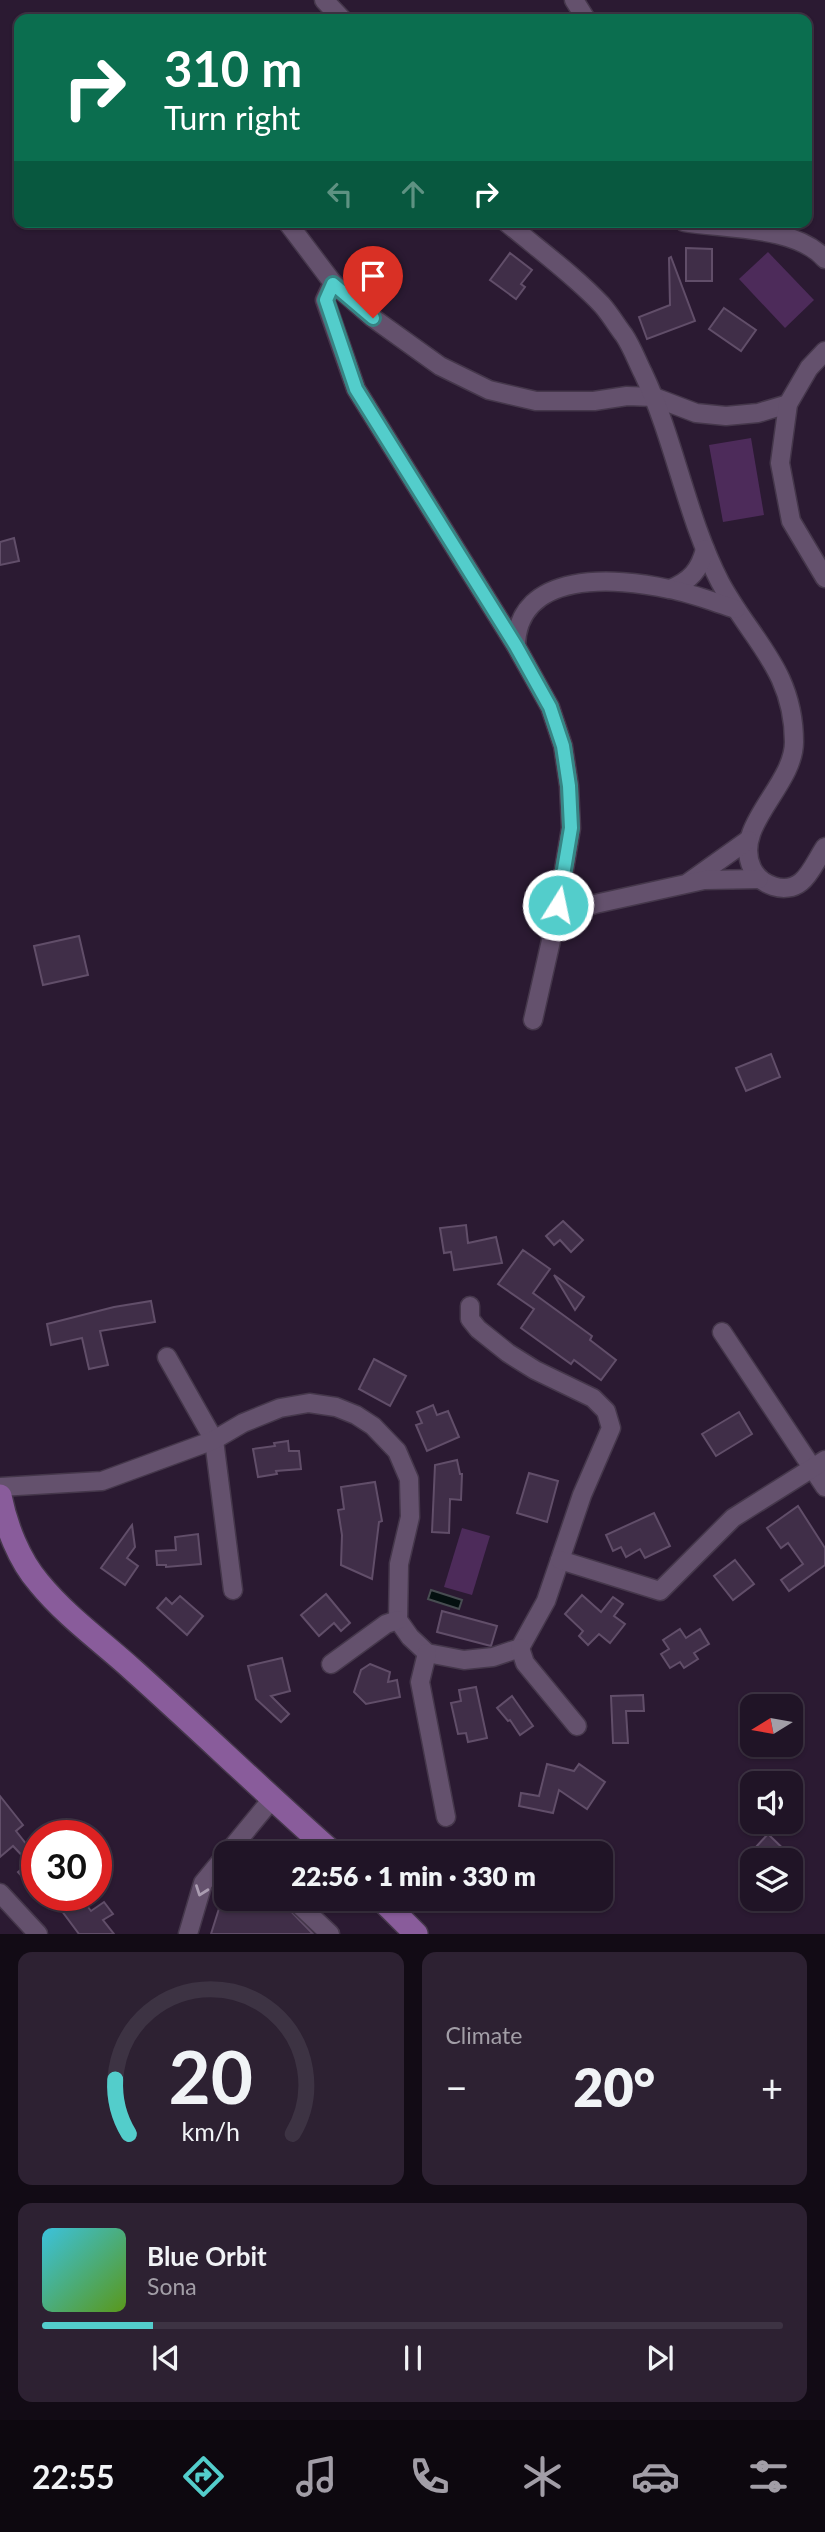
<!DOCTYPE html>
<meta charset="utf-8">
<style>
:root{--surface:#201426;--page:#2d2132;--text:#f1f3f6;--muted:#a29ea7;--line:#3d3343;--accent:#53cdcb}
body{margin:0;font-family:Lato,sans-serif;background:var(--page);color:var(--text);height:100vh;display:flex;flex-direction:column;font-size:26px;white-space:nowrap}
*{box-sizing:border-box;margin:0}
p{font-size:23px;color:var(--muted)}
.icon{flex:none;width:38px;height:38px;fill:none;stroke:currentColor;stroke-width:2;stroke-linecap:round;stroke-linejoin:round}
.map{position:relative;height:1934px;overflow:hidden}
.panel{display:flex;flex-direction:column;gap:18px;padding:18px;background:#120b15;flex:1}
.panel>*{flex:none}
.top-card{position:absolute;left:14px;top:14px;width:798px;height:214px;border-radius:14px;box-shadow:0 2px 5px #0004,0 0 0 2px var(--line);background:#0b6e4f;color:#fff;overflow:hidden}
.needle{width:46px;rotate:259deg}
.controls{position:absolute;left:740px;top:1694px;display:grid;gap:14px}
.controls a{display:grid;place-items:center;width:63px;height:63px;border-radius:14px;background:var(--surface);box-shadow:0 2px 5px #0004,0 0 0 2px var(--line);font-size:35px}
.speed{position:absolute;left:21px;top:1820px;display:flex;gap:14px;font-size:35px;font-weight:700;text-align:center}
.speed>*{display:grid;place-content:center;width:91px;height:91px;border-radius:50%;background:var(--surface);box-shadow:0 2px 5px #0004,0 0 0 2px var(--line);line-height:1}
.speed .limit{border:10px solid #d22;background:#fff;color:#111}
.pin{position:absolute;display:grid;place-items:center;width:60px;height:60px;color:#fff;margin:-72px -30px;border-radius:50% 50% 50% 0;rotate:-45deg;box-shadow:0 0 7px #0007}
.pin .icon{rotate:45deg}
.me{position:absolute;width:77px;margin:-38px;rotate:10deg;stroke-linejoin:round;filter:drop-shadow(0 0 5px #0008)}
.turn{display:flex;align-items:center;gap:24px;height:147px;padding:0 35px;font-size:32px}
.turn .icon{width:91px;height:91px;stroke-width:2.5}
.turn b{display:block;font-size:49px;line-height:60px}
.lanes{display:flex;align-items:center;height:66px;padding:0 35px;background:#0003;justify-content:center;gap:35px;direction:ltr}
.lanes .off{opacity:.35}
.big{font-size:52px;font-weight:800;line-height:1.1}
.panel .widget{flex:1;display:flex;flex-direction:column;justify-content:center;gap:10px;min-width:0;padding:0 24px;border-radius:14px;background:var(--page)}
.panel .dial{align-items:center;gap:0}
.dial svg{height:182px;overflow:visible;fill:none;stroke:var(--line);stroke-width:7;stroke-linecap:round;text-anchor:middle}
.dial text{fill:var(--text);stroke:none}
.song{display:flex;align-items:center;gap:21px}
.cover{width:84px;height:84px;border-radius:10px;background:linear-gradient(135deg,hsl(190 70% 55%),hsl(90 70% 35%))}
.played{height:7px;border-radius:4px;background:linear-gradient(90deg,var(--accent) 15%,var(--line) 15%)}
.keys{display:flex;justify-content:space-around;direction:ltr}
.heat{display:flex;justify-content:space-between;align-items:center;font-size:38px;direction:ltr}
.panel .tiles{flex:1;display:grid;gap:18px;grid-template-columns:1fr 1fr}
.widget:last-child{grid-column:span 2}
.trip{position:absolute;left:214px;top:1841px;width:399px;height:70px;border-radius:14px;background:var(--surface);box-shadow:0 2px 5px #0004,0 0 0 2px var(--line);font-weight:800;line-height:70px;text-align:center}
.tab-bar{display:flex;height:112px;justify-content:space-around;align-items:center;background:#0d080f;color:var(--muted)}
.tab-bar .icon{width:49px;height:49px}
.tab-bar .on{color:var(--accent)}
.tab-bar b{font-size:32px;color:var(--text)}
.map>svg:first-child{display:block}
.green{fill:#4d2b5a}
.water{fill:#041010;stroke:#474c51;stroke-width:2}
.building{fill:#402e48;stroke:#614e69;stroke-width:2}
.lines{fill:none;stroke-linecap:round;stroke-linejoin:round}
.minor-casing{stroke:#45374b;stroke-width:21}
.major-casing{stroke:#45374b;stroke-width:26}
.minor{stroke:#64516d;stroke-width:18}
.major{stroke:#895c9b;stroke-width:23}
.oneway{stroke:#aa9cb1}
.route-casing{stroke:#368584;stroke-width:18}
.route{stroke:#53cdcb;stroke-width:12}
</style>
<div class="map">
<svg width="825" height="1934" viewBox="0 0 825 1934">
<rect width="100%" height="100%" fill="#2b1a32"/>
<g class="green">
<polygon points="768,252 814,300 785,328 739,279"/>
<polygon points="751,438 764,515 723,522 709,445"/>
<polygon points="462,1528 490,1536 472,1595 444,1587"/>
</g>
<polygon class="water" points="431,1590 462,1600 459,1609 428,1599"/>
<g class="building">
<polygon points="686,248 712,249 712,281 686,281"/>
<polygon points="510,253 532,270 521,284 525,287 516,299 490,280"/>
<polygon points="671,257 695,321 647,339 639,317 670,305 669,258"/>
<polygon points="724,308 756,330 741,351 709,329"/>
<polygon points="14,538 19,561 0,565 0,542"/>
<polygon points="79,936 88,975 43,985 34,946"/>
<polygon points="771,1054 780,1077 746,1091 736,1068"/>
<polygon points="563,1221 583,1240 571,1252 560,1240 554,1245 546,1236"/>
<polygon points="466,1225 468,1243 496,1237 502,1263 454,1270 451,1252 444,1253 440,1228"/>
<polygon points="523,1250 550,1269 533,1293 592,1336 590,1340 616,1360 601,1380 574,1360 571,1364 521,1328 534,1309 498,1284"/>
<polygon points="554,1275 584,1297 575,1310"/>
<polygon points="151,1301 155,1322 100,1331 108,1365 89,1369 82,1338 51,1345 47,1324 114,1307"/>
<polygon points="374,1359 406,1376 390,1406 359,1389"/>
<polygon points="433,1405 437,1415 448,1411 459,1437 427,1451 416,1425 422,1423 417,1412"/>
<polygon points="739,1412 752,1434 716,1456 702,1434"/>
<polygon points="288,1441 289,1451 299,1451 301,1469 276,1471 277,1474 258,1477 253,1449 275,1446 274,1443"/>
<polygon points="457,1460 460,1474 462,1474 461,1500 450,1499 449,1533 432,1532 435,1465"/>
<polygon points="529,1473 558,1481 547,1522 517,1513"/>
<polygon points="375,1482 382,1521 379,1522 372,1579 341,1565 342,1535 338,1510 344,1509 341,1487"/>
<polygon points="798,1506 825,1548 825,1565 789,1591 781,1580 803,1564 788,1543 781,1548 767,1528"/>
<polygon points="654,1513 670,1546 645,1558 640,1549 626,1557 621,1547 613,1551 606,1535"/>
<polygon points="132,1525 135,1547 127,1558 138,1566 125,1585 101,1568"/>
<polygon points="198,1534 201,1564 166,1567 166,1565 157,1565 156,1551 176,1550 175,1537"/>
<polygon points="735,1560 754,1584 733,1600 714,1576"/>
<polygon points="326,1594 350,1623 341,1631 334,1623 319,1636 301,1615"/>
<polygon points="582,1595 601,1612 613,1597 623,1604 614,1616 625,1624 610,1643 599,1634 588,1645 579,1636 583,1631 565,1614"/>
<polygon points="180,1596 203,1616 187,1635 157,1608 166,1598 172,1604"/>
<polygon points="442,1611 497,1626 491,1646 437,1632"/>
<polygon points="680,1629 686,1638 700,1629 709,1644 694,1653 698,1659 684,1668 680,1662 670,1668 661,1654 669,1649 663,1640"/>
<polygon points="282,1658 290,1691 271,1696 289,1714 281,1722 256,1699 248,1666"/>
<polygon points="370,1664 390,1672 388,1682 397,1680 400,1697 366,1704 354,1692 361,1670"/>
<polygon points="476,1687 487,1738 468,1742 466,1733 458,1734 451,1703 461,1701 459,1690"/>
<polygon points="643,1695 644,1711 626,1711 628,1743 613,1743 611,1696"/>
<polygon points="512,1696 533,1726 520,1735 510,1720 508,1721 497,1708"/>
<polygon points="547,1764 574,1771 579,1764 605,1782 587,1809 559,1790 553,1813 519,1806 521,1793 539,1796"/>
<polygon points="0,1796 23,1825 16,1831 31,1850 37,1845 37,1893 18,1872 29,1863 13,1846 0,1857"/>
<polygon points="768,1834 795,1860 767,1860 755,1848"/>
<polygon points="50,1895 79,1895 91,1911 104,1902 113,1914 103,1920 114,1934 79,1934"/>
<polygon points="222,1899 279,1899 313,1934 211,1934"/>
</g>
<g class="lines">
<defs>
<g id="minor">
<polyline points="324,0 342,19"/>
<polyline points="574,0 586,19"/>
<polyline points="287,222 333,283 373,318 440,366 489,390 536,401 594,401 627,396 654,397 696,413 726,416 758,413 788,404"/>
<path d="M506 222C538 249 574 275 602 305 610 314 617 326 624 335 632 347 637 361 643 373 675 440 686 516 720 582 751 640 794 670 794 742 794 786 732 826 752 868 760 885 785 895 801 882 811 874 818 857 825 847"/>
<path d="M684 222C726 229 796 226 825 259"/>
<polyline points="333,283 325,300 356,389 516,646 550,707 563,746 569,786 571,828 555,923 533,1020"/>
<polyline points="825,351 809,368 788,404 780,463 791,521 825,578"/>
<path d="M670 589C690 581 700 570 705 549"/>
<path d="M516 646C517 570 616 577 669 589 691 593 714 602 736 609"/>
<polyline points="689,882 748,840"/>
<polyline points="555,923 573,912 595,904 704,880 759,879"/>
<polyline points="722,1332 825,1487"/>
<polyline points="167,1357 214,1440 233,1590"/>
<polyline points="0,1487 102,1481 214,1440 243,1423 280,1408 309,1403 336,1407 356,1415 373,1426 397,1451 409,1479 410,1517 399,1564 398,1620 410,1637 427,1653 464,1660 493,1657 520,1648 546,1601 582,1495 611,1428 606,1411 593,1398 535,1370 508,1353 478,1329 470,1319 470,1306"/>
<polyline points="560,1560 660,1591 733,1518 825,1460"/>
<polyline points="520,1648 525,1663 577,1726"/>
<polyline points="427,1653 420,1682 446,1817"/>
<polyline points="331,1664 386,1624 398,1620"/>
<polyline points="0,1893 38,1934"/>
<polyline points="293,1899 330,1934"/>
<polyline points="188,1934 203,1883 272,1799"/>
</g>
<g id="major">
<path d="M0 1496C6 1526 19 1560 39 1583 66 1616 101 1641 133 1670 200 1730 265 1793 333 1853"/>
<polyline points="381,1899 416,1934"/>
</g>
</defs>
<use href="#minor" class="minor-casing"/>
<use href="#major" class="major-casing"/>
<use href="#minor" class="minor"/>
<use href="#major" class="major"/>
</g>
<defs><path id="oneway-chevron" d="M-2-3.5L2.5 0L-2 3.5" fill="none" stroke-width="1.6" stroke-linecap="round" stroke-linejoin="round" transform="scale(1.75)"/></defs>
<use class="oneway" href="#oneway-chevron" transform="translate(201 1891) rotate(110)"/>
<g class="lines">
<defs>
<polyline id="route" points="373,318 333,284 326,300 356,389 516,646 550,707 563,746 569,786 571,828 558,905"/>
</defs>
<use href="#route" class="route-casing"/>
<use href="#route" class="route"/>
</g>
</svg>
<div class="controls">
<a><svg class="needle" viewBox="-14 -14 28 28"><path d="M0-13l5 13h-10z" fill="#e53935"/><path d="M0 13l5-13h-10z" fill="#a29ea7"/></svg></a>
<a><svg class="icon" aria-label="sound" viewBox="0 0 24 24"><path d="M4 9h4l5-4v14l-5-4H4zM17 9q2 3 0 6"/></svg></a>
<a><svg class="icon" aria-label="layers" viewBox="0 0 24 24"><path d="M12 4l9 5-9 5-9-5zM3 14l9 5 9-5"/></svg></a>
</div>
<div class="speed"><div class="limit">30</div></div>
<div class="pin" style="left:373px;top:318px;background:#d93025"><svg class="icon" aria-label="arrive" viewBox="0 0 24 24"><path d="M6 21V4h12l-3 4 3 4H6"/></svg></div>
<svg class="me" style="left:558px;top:905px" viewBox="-20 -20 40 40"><circle r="17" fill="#53cdcb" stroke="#fff" stroke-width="3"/><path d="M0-11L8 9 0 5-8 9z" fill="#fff"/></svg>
<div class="trip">22:56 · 1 min · 330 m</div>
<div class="top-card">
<div class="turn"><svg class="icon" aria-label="right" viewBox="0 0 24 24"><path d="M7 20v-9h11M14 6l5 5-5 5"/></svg><div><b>310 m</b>Turn right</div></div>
<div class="lanes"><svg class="icon off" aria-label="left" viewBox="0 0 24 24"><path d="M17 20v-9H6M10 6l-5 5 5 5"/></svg><svg class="icon off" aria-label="ahead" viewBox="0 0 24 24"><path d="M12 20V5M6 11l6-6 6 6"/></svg><svg class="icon" aria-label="right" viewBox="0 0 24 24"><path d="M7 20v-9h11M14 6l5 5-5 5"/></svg></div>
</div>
</div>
<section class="panel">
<div class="tiles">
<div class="widget dial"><svg viewBox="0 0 100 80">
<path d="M14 69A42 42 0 1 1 86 69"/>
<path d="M14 69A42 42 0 0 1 8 45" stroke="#53cdcb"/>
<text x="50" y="56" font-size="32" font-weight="700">20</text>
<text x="50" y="72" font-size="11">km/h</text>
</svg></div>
<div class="widget"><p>Climate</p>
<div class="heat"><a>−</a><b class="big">20°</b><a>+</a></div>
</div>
<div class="widget">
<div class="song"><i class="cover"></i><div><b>Blue Orbit</b><p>Sona</p></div></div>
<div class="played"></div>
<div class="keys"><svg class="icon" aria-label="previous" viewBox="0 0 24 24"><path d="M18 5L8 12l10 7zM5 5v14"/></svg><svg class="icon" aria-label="pause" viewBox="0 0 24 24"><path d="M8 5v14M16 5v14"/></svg><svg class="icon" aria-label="next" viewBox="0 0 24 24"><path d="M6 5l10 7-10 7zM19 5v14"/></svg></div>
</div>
</div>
</section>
<nav class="tab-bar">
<b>22:55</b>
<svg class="icon on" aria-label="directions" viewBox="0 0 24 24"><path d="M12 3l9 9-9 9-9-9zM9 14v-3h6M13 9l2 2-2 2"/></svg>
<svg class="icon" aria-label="music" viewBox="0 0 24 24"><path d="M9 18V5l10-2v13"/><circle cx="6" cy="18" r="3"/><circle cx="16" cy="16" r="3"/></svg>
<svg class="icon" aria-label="phone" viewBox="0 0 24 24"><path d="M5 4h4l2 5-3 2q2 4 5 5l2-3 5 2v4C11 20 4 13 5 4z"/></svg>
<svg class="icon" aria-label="climate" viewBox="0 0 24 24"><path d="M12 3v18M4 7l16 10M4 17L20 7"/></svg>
<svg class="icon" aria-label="car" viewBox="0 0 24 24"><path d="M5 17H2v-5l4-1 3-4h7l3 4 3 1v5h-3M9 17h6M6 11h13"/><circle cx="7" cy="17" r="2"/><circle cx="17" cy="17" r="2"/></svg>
<svg class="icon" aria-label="filters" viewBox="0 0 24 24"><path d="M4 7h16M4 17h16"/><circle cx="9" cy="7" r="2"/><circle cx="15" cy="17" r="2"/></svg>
</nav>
